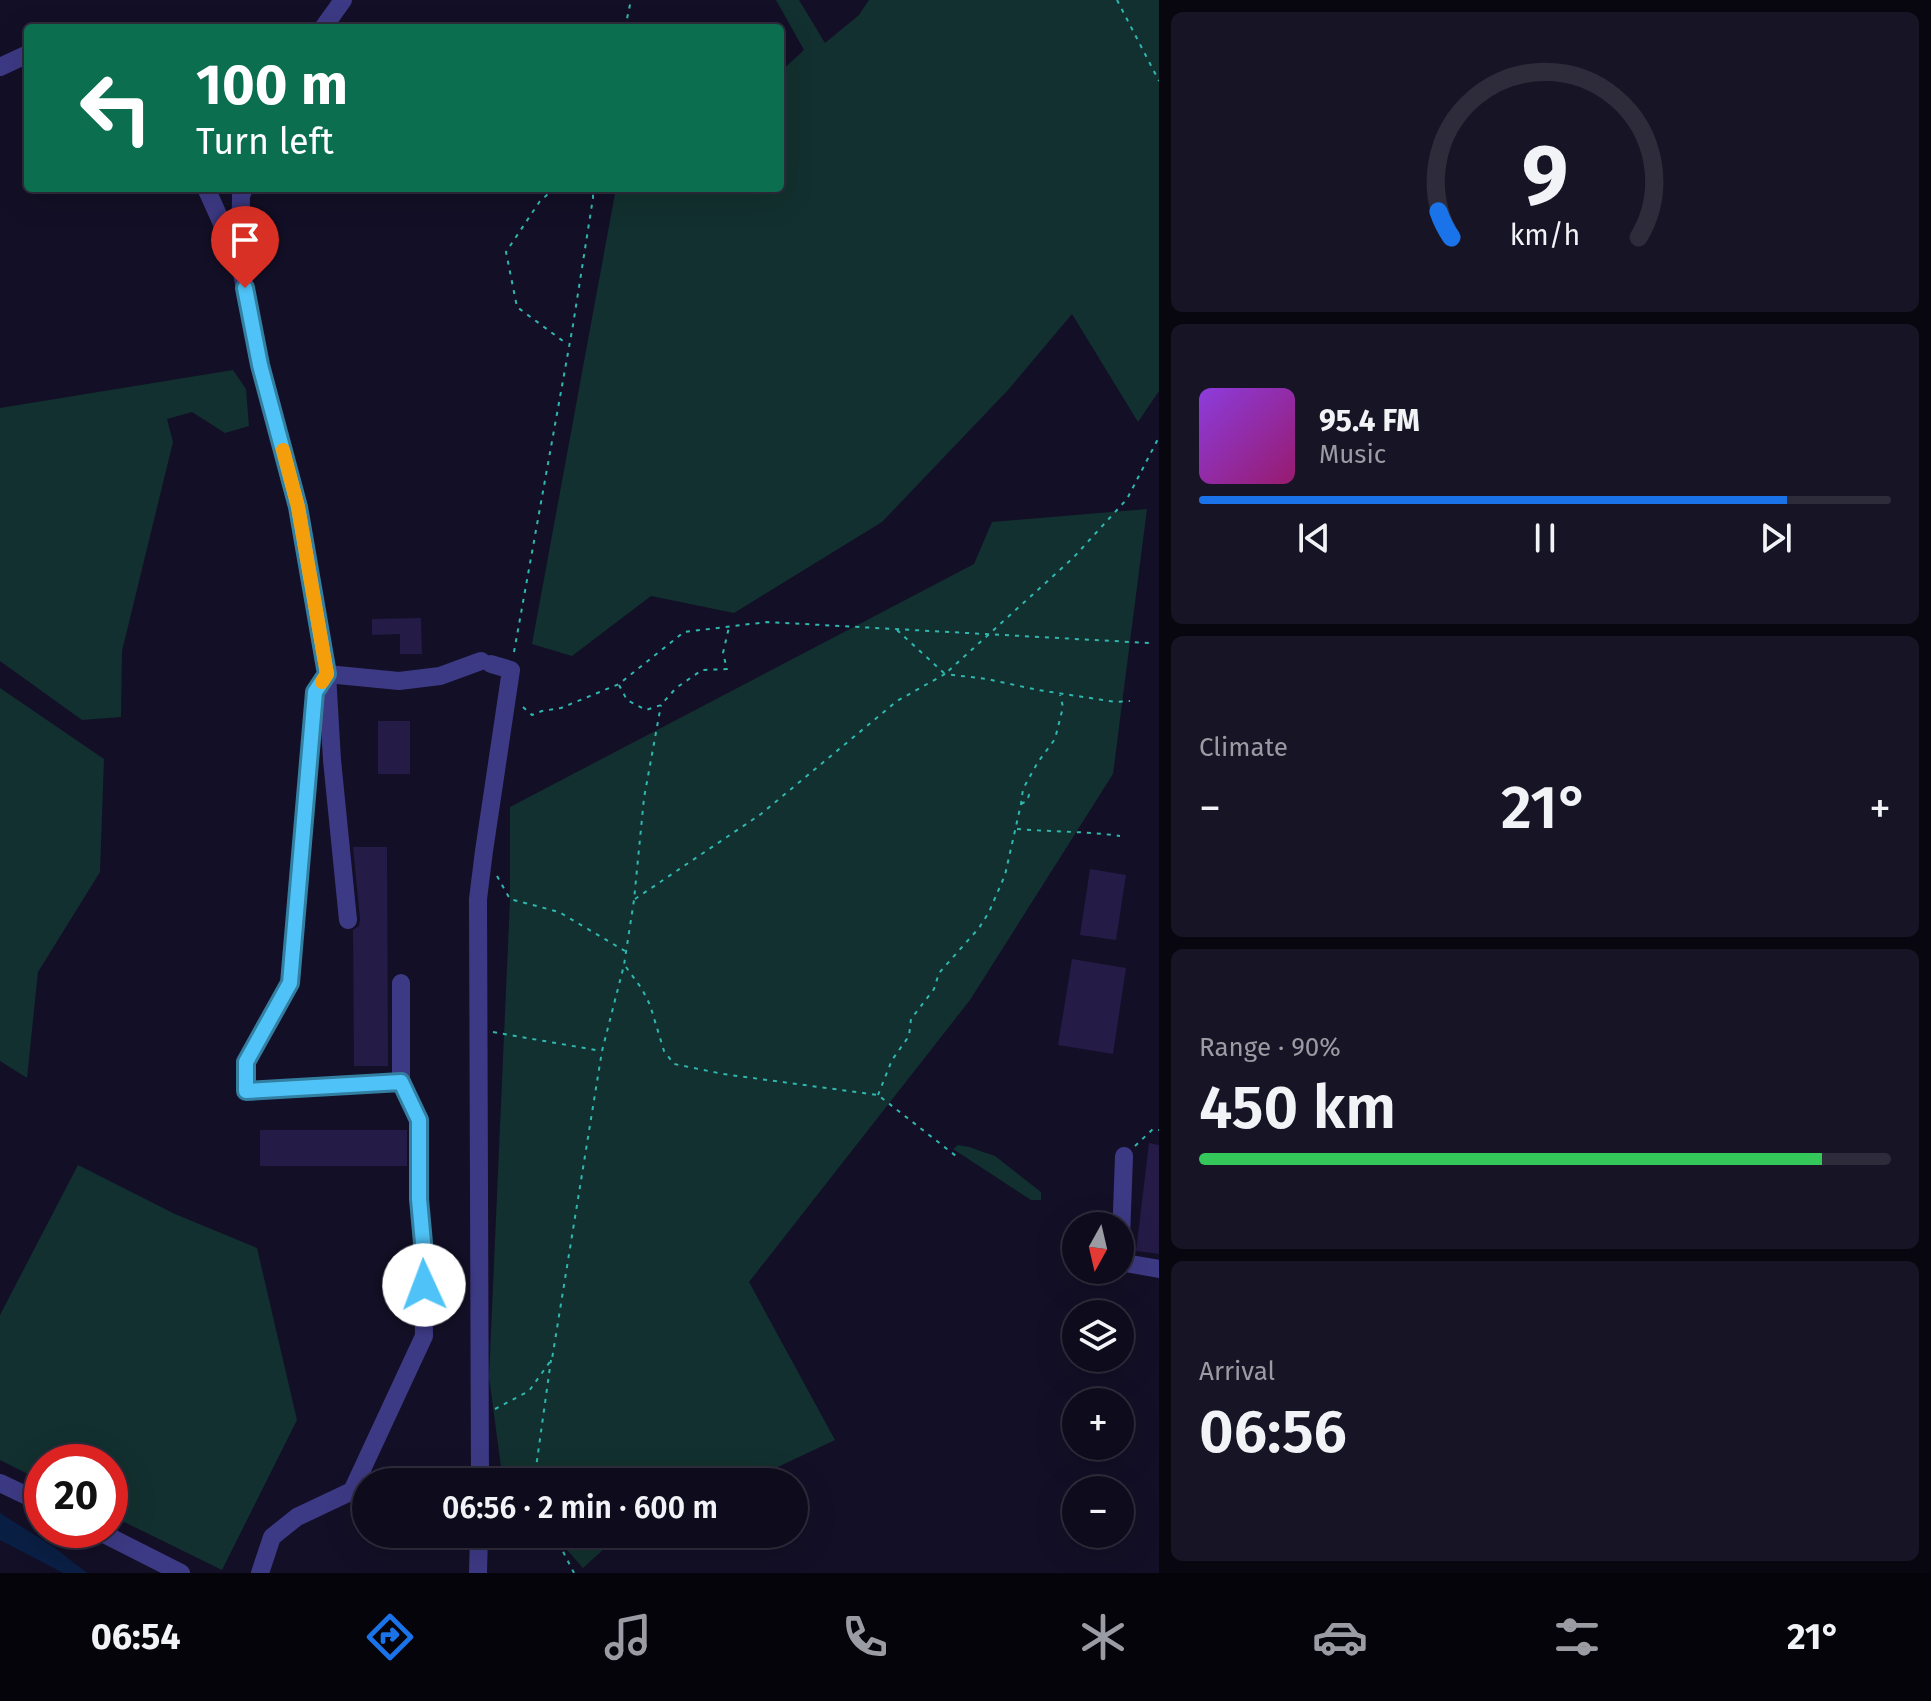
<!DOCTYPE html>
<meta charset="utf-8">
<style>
:root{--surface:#0e0b1c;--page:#171425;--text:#f1f3f6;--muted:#9b9ba3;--line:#2e2b3b;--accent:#1a73e8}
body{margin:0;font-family:"Fira Sans",sans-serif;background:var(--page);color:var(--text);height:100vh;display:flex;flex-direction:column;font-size:30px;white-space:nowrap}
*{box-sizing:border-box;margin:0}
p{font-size:26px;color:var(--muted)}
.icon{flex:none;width:44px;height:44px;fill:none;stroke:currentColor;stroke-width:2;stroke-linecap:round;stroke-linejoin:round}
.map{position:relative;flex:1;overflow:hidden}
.drawer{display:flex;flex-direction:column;gap:12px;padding:12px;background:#08060f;width:772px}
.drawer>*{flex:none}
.top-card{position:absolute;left:24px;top:24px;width:760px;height:168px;border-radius:8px;box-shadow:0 8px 32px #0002,0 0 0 2px var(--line);background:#0b6e4f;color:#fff;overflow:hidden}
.needle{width:52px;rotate:188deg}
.tools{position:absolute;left:1062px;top:1212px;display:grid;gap:16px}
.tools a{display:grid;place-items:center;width:72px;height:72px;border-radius:50%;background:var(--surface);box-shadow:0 8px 32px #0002,0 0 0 2px var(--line);font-size:40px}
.speed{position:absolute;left:24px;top:1444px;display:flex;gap:16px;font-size:40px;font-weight:700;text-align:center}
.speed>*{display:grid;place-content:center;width:104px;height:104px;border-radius:50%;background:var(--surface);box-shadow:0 8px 32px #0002,0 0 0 2px var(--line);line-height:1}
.speed .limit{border:12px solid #d22;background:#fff;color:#111}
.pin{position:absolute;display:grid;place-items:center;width:68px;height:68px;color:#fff;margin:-82px -34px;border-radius:50% 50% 50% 0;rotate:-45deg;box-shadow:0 0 8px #0007}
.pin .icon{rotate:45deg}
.me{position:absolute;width:88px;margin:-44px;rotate:358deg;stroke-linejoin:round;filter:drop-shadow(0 0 6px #0008)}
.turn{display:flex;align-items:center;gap:28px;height:168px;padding:0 40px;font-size:36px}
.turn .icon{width:104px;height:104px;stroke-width:2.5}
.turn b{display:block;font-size:56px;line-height:68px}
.big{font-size:60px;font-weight:600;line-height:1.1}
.drawer .tile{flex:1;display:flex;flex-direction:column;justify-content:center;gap:12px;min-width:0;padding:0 28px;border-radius:12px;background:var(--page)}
.drawer .dial{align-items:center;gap:0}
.dial svg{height:208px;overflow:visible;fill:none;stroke:var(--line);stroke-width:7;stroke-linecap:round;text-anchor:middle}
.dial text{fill:var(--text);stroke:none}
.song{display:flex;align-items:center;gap:24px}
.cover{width:96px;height:96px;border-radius:12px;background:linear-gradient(135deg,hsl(270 70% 55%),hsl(320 70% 35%))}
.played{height:8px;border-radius:4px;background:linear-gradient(90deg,var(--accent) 85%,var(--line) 85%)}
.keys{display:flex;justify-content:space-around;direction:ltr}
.heat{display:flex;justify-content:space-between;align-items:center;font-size:44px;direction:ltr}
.charge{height:12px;border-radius:6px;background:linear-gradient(90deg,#34c759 90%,var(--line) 0)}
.trip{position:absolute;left:352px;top:1468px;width:456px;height:80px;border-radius:40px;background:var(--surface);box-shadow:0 8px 32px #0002,0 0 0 2px var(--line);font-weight:600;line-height:80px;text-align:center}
.tabs{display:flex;height:128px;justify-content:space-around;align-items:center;background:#06040b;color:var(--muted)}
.tabs .icon{width:56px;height:56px}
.tabs .on{color:var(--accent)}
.tabs b{font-size:36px;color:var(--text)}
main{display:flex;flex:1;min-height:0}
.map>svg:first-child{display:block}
.green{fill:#12302f}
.water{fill:#0a1f44}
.building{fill:#241b47}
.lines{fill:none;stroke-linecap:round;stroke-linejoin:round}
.path{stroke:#2fb8b0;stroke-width:2;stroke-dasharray:4 6;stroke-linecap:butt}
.minor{stroke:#3d3a85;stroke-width:18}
.route-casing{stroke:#337fa1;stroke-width:20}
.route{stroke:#4fc3f7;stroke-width:14}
.slow{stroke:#f59e0b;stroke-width:14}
</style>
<main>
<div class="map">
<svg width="1159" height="1573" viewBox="0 0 1159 1573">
<rect width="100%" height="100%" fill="#130f26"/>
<g class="green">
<polygon points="776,0 799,0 825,43 859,15 869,0 1159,0 1159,391 1138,422 1072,314 1008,390 882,522 734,613 651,596 572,656 532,644 616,188 780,188 780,72 804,50"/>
<polygon points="233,370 246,389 249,426 225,433 192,412 167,419 173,442 122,651 121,717 82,720 0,661 0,408"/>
<polygon points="1147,509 1113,774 970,1000 749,1282 835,1440 746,1482 668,1482 615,1472 609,1482 503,1482 489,1377 510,899 510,807 974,564 992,522"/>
<polygon points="0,688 104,759 100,872 38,972 27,1078 0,1061"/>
<polygon points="958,1145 969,1147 995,1156 1041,1192 1041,1200 1031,1200 953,1149"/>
<polygon points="78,1165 175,1214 257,1248 297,1420 222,1570 110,1515 110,1462 42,1462 42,1481 0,1460 0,1315"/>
<polygon points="553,1534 598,1534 605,1548 583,1568"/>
</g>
<polygon class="water" points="0,1513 55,1548 87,1573 63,1573 0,1540"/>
<g class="building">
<polygon points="421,618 422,654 400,654 400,634 372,635 372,619"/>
<rect x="378" y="721" width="32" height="53"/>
<polygon points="353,847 387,847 388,1066 354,1066 353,930 359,926 360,919"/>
<polygon points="1090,869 1126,875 1116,940 1080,935"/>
<polygon points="1072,959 1126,968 1113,1054 1058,1045"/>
<rect x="260" y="1130" width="147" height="36"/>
<polygon points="1149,1143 1159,1145 1159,1254 1136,1251"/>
</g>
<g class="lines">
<g class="path">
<polyline points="1117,0 1159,81"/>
<polyline points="625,28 631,0"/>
<polyline points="555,188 540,201 506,252 517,307 567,344"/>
<polyline points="897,630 945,674 1073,558 1127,499 1159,437"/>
<polyline points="514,652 573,325 593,198 593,188"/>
<polyline points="619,685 627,700 646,710 661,705 676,688 702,670 727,669 723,653 729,627"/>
<polyline points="523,707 532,715 542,711 561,708 619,684 684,632 767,622 1149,643"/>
<polyline points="1021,804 1027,801 1029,795 1024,790"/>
<path d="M1017 829C1051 832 1085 831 1120 836"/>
<polyline points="497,876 510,899 559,912 625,951"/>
<polyline points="635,899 761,814 897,701 945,674 987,679 1038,690 1116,702 1130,701"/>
<polyline points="626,967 642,989 650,1005 664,1051 674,1064 723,1074 878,1095 956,1156"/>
<polyline points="493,1032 601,1051"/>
<polyline points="878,1095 892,1060 909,1036 911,1019 934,989 939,973 979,928 989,912 1005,875 1021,804 1023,789 1038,762 1055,739 1063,707 1060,695"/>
<polyline points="1135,1146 1153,1129 1159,1130"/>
<polyline points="495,1409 529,1391 552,1359 602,1051 624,965 634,900 644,798 661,705"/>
<polyline points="534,1482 551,1360"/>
<polyline points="554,1534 574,1573"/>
</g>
<g class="minor">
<polyline points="323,28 343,0"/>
<polyline points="0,67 28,54"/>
<polyline points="206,188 237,257"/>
<polyline points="244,188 241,196 240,263 260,365 298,507 327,674 332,760 348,920"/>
<polyline points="327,674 315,692 290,983 246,1062 246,1091 401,1082"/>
<polyline points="327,674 399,681 440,676 481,661"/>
<polyline points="1124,1156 1121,1238 1125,1263 1159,1269"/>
<polyline points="480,1482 478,899 484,851 511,670 491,664"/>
<polyline points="0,1483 42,1503"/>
<polyline points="96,1530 181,1573"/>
<polyline points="260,1573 272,1537 297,1517 352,1491 424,1336 423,1243 419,1199 419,1120 401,1082 401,983"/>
<polyline points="478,1573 479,1534"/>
</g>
</g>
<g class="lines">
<defs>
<polyline id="route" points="245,288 260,365 298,507 327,674 315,692 290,983 246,1062 246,1091 401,1082 419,1120 419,1199 423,1243 424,1285"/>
</defs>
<use href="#route" class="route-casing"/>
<use href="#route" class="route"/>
<polyline class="slow" points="283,450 298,507 327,674 322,682"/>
</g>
</svg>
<div class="tools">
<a><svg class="needle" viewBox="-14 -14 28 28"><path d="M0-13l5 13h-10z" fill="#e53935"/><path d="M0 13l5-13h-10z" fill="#9b9ba3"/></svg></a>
<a><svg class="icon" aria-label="layers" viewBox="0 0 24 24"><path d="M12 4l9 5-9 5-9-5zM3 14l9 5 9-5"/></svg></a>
<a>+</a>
<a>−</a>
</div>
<div class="speed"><div class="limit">20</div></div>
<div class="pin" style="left:245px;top:288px;background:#d93025"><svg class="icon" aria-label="arrive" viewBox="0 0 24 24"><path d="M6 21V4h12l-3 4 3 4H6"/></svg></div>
<svg class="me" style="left:424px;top:1285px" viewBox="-20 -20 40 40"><circle r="19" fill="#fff"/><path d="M0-13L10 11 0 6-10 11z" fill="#4fc3f7"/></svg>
<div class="trip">06:56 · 2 min · 600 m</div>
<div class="top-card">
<div class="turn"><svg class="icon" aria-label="left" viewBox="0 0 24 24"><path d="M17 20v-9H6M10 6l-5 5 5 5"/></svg><div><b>100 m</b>Turn left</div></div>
</div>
</div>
<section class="drawer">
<div class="tile dial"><svg viewBox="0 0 100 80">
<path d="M14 69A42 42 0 1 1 86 69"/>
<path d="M14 69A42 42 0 0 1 9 59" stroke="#1a73e8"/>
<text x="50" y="56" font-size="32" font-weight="700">9</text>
<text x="50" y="72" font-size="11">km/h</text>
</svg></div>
<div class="tile">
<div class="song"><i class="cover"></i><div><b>95.4 FM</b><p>Music</p></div></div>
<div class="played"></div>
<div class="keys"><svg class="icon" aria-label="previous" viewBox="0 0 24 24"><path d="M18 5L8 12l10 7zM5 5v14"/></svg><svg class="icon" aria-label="pause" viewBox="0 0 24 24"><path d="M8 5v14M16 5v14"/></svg><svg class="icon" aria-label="next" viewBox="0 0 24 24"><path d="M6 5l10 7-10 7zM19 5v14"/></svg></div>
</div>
<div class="tile"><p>Climate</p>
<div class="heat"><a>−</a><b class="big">21°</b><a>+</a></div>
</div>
<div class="tile"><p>Range · 90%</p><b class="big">450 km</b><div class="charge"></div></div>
<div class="tile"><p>Arrival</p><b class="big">06:56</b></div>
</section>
</main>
<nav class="tabs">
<b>06:54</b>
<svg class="icon on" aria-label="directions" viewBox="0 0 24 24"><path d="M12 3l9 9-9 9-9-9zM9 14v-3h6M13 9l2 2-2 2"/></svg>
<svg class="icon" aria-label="music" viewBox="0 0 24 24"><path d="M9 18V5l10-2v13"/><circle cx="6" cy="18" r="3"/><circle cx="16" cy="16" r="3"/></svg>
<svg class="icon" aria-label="phone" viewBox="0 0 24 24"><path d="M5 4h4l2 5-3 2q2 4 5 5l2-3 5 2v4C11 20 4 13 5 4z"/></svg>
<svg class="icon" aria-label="climate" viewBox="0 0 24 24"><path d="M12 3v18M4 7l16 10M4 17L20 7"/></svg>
<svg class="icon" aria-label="car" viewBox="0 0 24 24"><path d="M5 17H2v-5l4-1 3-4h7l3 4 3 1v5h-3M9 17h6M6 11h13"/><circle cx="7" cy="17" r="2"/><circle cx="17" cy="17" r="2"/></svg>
<svg class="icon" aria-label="filters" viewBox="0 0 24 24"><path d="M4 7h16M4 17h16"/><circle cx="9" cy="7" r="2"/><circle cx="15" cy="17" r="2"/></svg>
<b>21°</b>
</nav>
